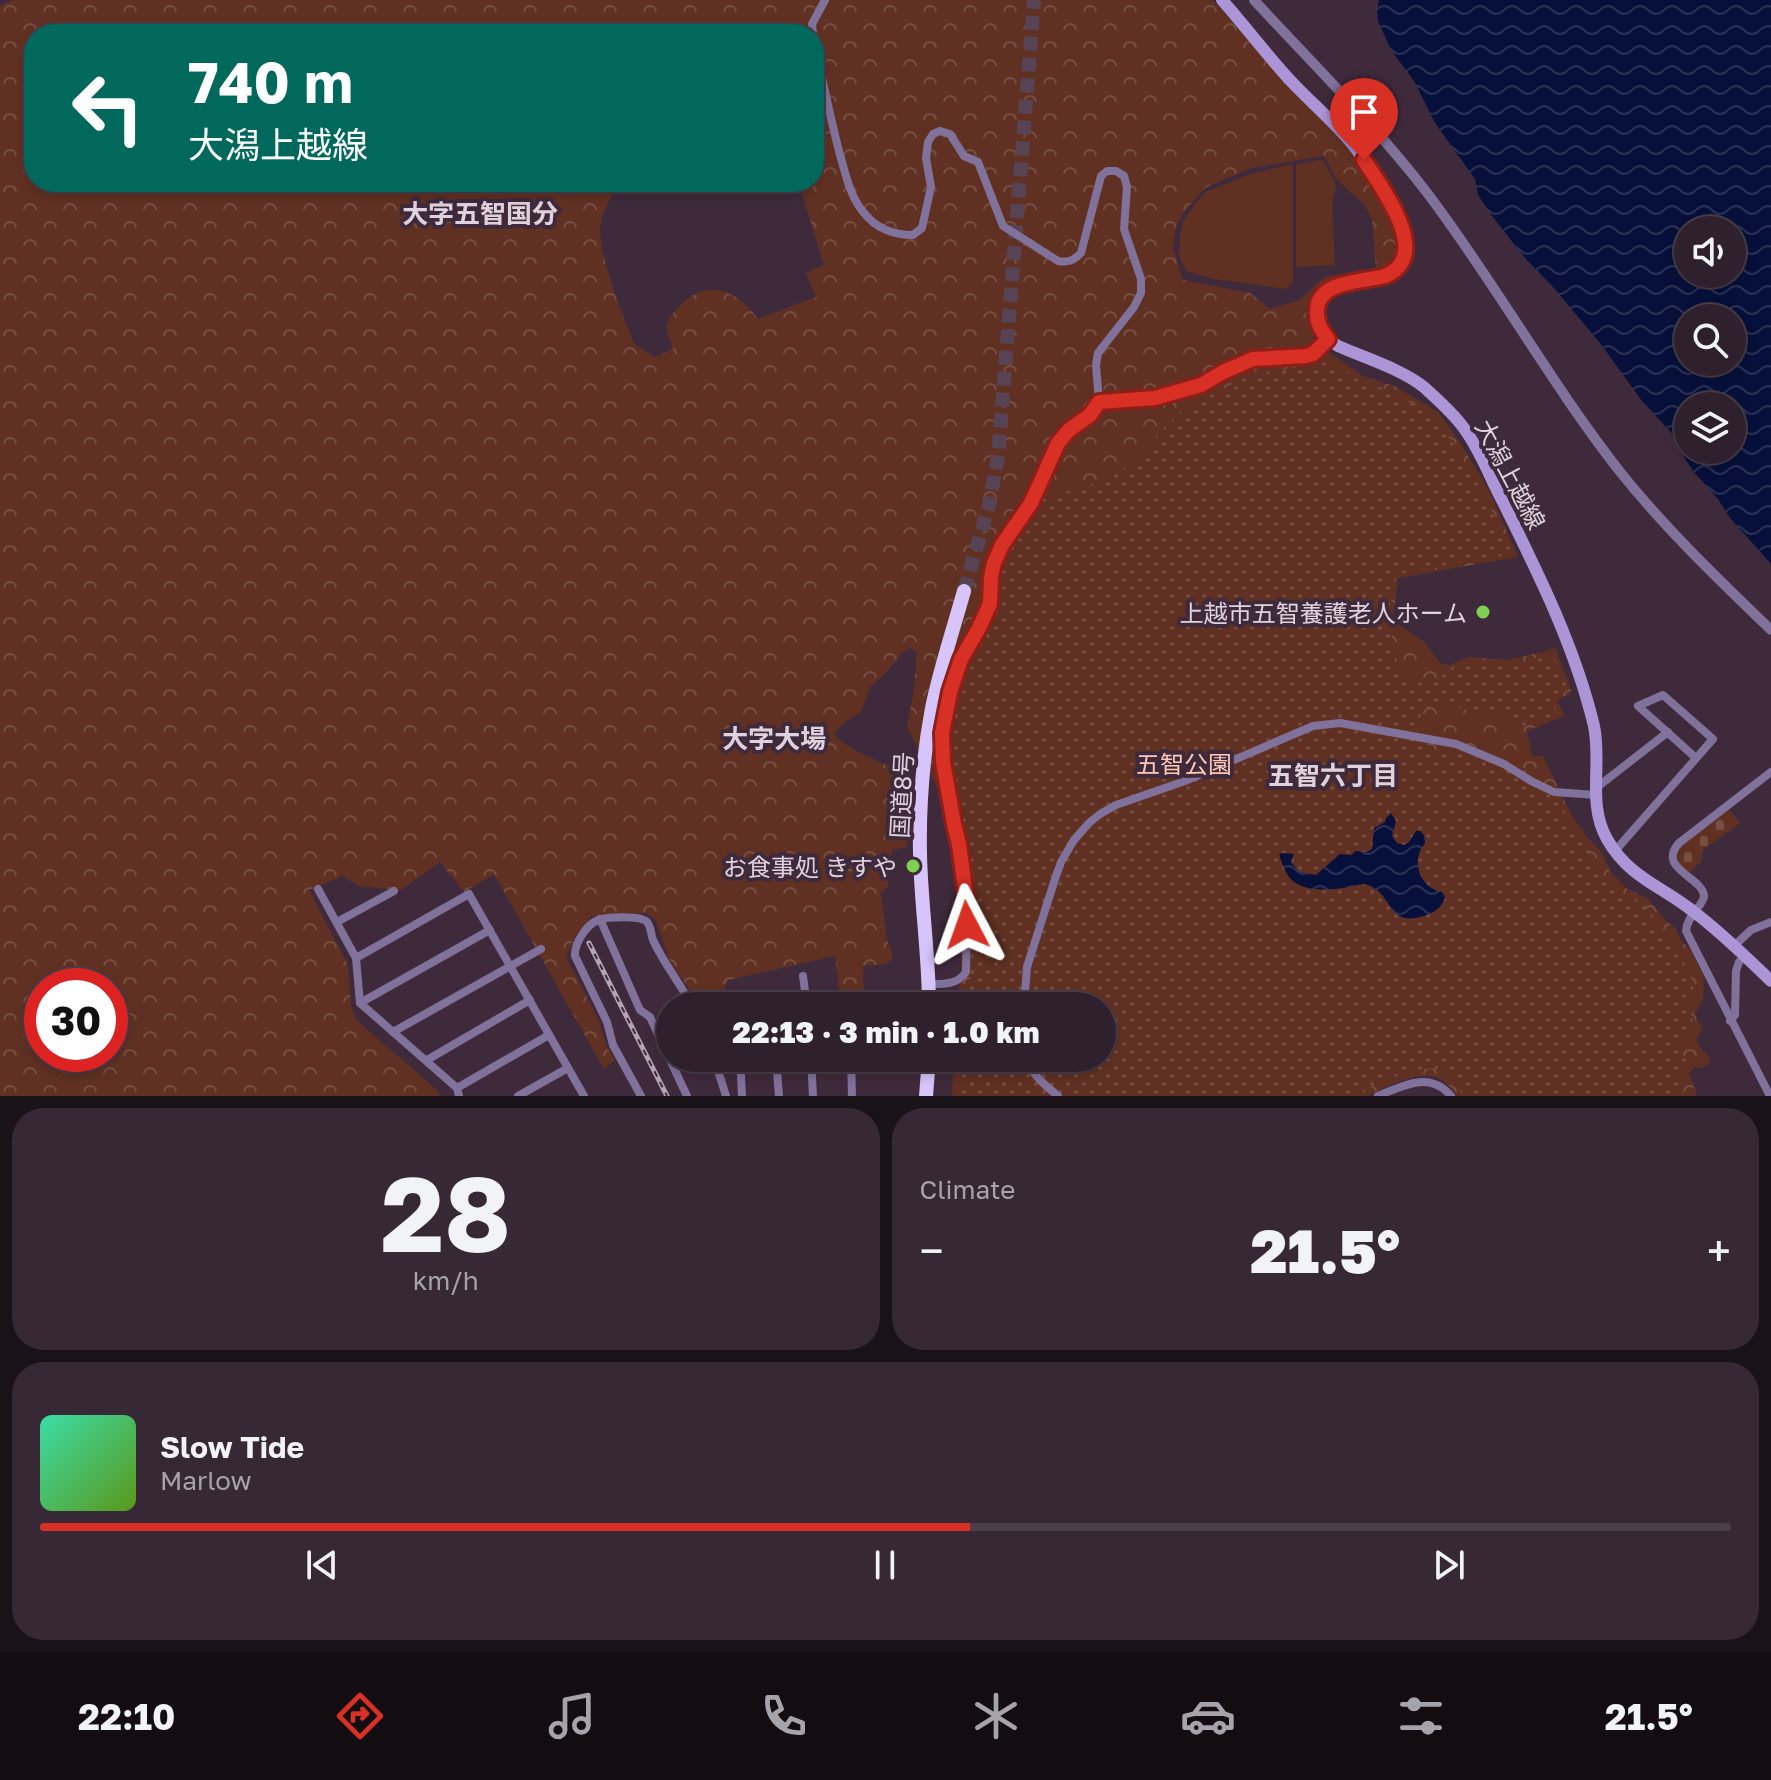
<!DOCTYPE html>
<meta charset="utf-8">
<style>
:root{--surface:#2f202d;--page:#372835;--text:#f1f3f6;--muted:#a7a3aa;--line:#4a3e49;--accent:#d93025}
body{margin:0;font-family:"Golos Text","Noto Sans JP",sans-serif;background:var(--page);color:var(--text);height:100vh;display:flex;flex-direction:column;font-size:30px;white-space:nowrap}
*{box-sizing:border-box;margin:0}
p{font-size:26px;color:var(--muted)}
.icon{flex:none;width:44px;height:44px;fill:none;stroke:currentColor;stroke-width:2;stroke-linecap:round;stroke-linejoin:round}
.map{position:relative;height:1096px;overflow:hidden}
.side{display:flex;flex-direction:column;gap:12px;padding:12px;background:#1a1219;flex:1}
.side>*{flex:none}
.guide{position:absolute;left:24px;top:24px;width:800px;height:168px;border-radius:32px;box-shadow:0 4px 12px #0003,0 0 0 2px var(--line);background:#00695c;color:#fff;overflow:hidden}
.tools{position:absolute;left:1674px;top:216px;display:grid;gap:16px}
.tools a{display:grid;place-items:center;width:72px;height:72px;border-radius:50%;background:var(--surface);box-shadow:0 4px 12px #0003,0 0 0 2px var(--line);font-size:40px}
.speed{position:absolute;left:24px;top:968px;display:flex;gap:16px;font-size:40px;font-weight:700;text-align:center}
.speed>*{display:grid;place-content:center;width:104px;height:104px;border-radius:50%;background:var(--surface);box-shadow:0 4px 12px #0003,0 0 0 2px var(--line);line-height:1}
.speed .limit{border:12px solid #d22;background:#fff;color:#111}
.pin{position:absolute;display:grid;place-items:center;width:68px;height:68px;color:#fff;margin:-82px -34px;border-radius:50% 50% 50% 0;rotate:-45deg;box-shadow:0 0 8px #0007}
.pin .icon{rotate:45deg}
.me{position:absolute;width:88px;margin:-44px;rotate:356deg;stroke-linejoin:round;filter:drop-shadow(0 0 6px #0008)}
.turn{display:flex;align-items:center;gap:28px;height:168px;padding:0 32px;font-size:36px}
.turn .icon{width:104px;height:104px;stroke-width:2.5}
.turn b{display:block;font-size:56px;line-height:68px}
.big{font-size:60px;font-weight:800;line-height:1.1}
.side .card{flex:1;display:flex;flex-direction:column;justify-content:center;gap:12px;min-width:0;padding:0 28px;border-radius:32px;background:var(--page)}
.side .dial{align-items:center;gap:0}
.dial b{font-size:104px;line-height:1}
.song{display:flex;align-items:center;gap:24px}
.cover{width:96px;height:96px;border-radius:12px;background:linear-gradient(135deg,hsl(160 70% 55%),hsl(90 70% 35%))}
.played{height:8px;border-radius:4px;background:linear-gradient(90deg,var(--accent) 55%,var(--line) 55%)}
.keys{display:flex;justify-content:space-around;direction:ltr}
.heat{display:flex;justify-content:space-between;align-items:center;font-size:44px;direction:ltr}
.side .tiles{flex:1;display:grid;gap:12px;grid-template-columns:1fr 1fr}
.card:last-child{grid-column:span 2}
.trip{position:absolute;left:656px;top:992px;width:460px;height:80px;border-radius:40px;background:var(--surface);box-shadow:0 4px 12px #0003,0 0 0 2px var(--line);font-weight:800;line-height:80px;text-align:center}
.menu{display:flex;height:128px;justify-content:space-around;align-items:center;background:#130d12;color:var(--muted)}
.menu .icon{width:56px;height:56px}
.menu .on{color:var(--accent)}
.menu b{font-size:36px;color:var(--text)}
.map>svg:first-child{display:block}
.forest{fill:url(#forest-crowns);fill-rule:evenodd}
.cemetery{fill:url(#cemetery-stones)}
.park{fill:url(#park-dots)}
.pitch{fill:#603122}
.water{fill:url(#water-waves);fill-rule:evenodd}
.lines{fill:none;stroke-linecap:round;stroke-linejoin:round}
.trunk-tunnel{stroke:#574354;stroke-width:14;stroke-dasharray:14 7;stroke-linecap:butt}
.minor{stroke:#80729b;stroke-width:8}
.tertiary{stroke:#80729b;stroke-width:10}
.secondary{stroke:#ac95d6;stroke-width:12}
.trunk{stroke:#d7c4fa;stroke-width:14}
.rail-casing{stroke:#b5a5b2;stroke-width:5}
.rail{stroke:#3f2a3c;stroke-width:2;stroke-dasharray:6;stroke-linecap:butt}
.route-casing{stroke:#8d1f18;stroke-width:20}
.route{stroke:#d93025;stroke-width:14}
.poi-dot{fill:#7fd052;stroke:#3f2a3c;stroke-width:3}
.labels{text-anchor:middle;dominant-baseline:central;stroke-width:8;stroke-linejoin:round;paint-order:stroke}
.street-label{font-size:24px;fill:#e0d2dd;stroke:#3f2a3c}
.poi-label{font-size:24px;fill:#e0d2dd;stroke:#3f2a3c;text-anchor:end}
.park-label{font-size:24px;fill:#ffc8b7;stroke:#3f2a3c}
.neighbourhood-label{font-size:26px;font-weight:bold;fill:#e0d2dd;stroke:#3f2a3c}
</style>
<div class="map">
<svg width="1771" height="1096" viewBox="0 0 1771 1096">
<defs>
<pattern id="forest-crowns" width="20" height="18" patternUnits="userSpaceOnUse" patternTransform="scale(2)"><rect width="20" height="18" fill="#603122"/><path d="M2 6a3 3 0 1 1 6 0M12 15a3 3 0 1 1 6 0" fill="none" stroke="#764e42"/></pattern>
<pattern id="cemetery-stones" width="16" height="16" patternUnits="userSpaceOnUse" patternTransform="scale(2)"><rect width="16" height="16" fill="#603122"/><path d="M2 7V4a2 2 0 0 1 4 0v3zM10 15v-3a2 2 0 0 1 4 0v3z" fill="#764e42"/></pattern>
<pattern id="park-dots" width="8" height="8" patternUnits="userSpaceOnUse" patternTransform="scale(2)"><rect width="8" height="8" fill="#603122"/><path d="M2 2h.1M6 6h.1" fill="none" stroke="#764e42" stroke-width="1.8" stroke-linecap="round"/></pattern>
<pattern id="water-waves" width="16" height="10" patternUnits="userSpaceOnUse" patternTransform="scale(2)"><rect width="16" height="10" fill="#06103a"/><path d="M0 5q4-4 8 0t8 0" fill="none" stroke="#2a3256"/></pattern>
</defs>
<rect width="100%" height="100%" fill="#3f2a3c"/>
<path class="forest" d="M12 0H1213L1296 95 1345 143 1374 186 1398 231 1400 256 1395 265 1380 273 1327 281 1317 290 1308 304 1306 311 1307 318 1313 330V341L1363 376 1394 386 1438 412 1462 446 1488 488 1518 557 1398 578 1393 618 1400 626 1423 641 1441 664 1450 665 1469 657 1507 660 1547 651 1555 647 1572 693 1557 700 1564 716 1527 731 1532 756H1543L1572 816 1588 838 1601 852 1610 871 1627 889 1647 898 1665 920 1675 928 1681 940 1691 951 1703 975 1704 983 1703 999 1695 1014 1697 1020 1702 1028 1697 1040 1700 1047 1710 1058 1709 1064 1701 1068 1695 1067 1689 1073 1697 1096H1457C1452 1088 1442 1077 1432 1076 1410 1074 1386 1087 1368 1096H952L954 1058H1102V1006H958L961 967 962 890 958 853 946 805 907 727 914 689 917 652 910 648 902 653 886 673 870 687 861 712 845 722 834 733C842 750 895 766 912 779L907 847 892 850 888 887 881 893 887 940 891 949 892 960 885 964 863 966 864 1006H841L835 956 729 980 725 987V995L742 1006H707L693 994 671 964 655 919 646 913 592 916 576 935 566 957 598 1019 607 1047 615 1060 604 1069 494 874 464 892 440 862 401 890 359 886 343 876 309 890 348 965 351 1005 355 1019 438 1091 440 1096H0V6ZM795 28 797 34H814V114L825 166 814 174V182H807L802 194 824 265 806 273 816 297 758 319C736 289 706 277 678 308 672 314 666 322 667 330 668 336 671 343 673 349L655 357 634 344 613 289 602 250 600 230 602 216 618 182H34V34H760ZM1324 156 1337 180 1364 204 1372 219 1376 269 1324 277 1300 300 1270 309 1250 293 1183 280 1173 248 1176 227 1183 213 1205 188 1251 168ZM42 986H110V1054H42Z"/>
<polygon class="cemetery" points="1729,809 1740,823 1703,850 1701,862 1688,873 1682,868 1677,857 1681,846"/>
<path class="park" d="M1324 356 1360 381 1387 390 1426 411 1441 425 1478 483 1513 554 1397 574 1390 606 1389 622 1398 666 1410 682 1426 683 1439 679 1455 665 1471 662 1500 666 1553 654 1568 690 1554 698 1557 716 1521 726 1508 715 1496 711 1478 715 1459 707 1437 702 1422 711 1416 731 1425 744 1443 752 1466 753 1492 764 1534 772 1560 805 1608 883 1620 894 1633 897 1649 911 1690 973 1693 989 1684 999 1691 1012 1694 1028C1681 1041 1676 1044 1687 1062L1678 1070V1080L1684 1096H1463C1458 1088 1452 1076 1443 1071 1424 1061 1371 1085 1354 1096H958L962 1058H1102V1006H969L973 911 970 885 966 858 956 821 951 787 946 736 959 675 986 624 995 603 996 574 1036 501 1109 479 1136 460 1161 431 1183 410 1201 399 1254 374 1308 366Z"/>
<g class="pitch">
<polygon points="1319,160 1324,161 1336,186 1332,202 1335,265 1296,267 1296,165"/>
<polygon points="1293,164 1293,281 1287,289 1214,279 1186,271 1179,255 1180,236 1183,221 1198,200 1206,192 1253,173"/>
</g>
<g class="water">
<path d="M1379 0H1771V564L1730 518 1718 499 1693 471 1683 455 1679 441 1642 401 1600 343 1553 287 1525 258 1492 216 1478 195 1475 179 1435 123 1414 81 1391 50 1378 21 1377 10ZM1688 230H1732V274H1688ZM1688 318H1732V362H1688ZM1688 406H1732V450H1688Z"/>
<path d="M1391 813 1396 821 1392 836 1397 843 1404 845 1409 842 1416 831H1420L1424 835 1425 843C1410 861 1420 888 1442 892L1445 897C1443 905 1437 911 1429 914 1386 931 1395 895 1368 885 1361 883 1356 886 1349 887 1332 890 1302 893 1290 878 1285 872 1282 863 1279 855L1282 853 1294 854 1291 862 1299 872 1316 875 1340 854 1352 855 1355 851 1367 852 1372 849 1374 828 1385 822 1386 818Z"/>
</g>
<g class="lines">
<polyline class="trunk-tunnel" points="964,591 989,505 998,457 1034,0"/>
<g class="minor">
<polyline points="813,34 812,24 825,0"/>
<path d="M814 39C822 78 830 117 840 155 846 175 850 197 864 213 876 228 894 235 913 235L922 228 931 187 926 158 928 142 933 134 940 131 950 134 964 156 978 162 1003 226 1058 261C1069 263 1074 260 1081 253L1101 176 1107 171H1116L1124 176 1127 187 1124 229 1141 279V293L1134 307 1098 353 1096 365 1099 402 1093 411 1061 439 1031 503 1002 545 991 577 990 604 955 673 942 733 943 762 954 824 959 844 966 896 967 925 966 972C958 985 942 984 929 984"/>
<path d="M1099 402C1127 400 1156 400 1184 391 1208 384 1227 367 1251 360 1268 355 1288 356 1306 356L1313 354 1328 339"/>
<polyline points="1596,788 1668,732"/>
<polyline points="1615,851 1713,739 1663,695 1638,706 1696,758"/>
<polyline points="318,889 356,958 360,1003 457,1088 459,1096"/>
<polyline points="600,919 640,1010 650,1017 687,1096"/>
<polyline points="337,922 394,891"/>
<polyline points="1735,945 1751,930 1771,922"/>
<polyline points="356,958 469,894 584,1096"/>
<polyline points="803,976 807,1006"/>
<polyline points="360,1003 490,930"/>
<polyline points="1024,1006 1027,967 1055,879 1061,862 1074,840 1089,823 1100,814 1116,805 1185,781 1313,726 1340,723 1456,744 1504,764 1531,781 1554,792 1596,795"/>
<polyline points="1730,1021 1735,1015 1736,971 1739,962 1745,956"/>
<polyline points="393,1032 541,949"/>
<polyline points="714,1058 726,1096"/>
<polyline points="740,1058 742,1096"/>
<polyline points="776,1058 779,1096"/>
<polyline points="811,1058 813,1096"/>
<polyline points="851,1058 852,1096"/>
<path d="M1026 1058C1031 1074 1045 1085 1058 1096"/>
<polyline points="427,1060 530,1000"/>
<polyline points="457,1088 549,1035"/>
<polyline points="518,1096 568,1068"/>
<path d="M641 1096 613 1045 607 1022 575 956C574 944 586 925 598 920 606 917 641 915 647 922 651 926 651 935 653 940 664 964 680 983 692 1006"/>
<path d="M1378 1096C1404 1085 1430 1071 1451 1096"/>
<path d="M1770 1096 1686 931C1687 915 1704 905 1704 896 1703 877 1656 869 1679 843L1771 772"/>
</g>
<path class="tertiary" d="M1254 0C1313 64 1375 125 1428 194 1496 284 1551 384 1621 473 1666 529 1719 580 1771 630"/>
<path class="secondary" d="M1222 0C1245 26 1266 54 1289 79 1310 102 1334 121 1353 145 1370 166 1419 240 1402 264 1385 288 1342 274 1319 299 1312 319 1321 335 1338 346 1365 358 1404 370 1425 388 1438 400 1453 413 1463 427 1480 449 1490 478 1503 502 1539 575 1575 647 1594 726 1602 764 1587 804 1607 839 1629 878 1662 886 1694 912 1722 933 1746 957 1771 981"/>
<g class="trunk">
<path d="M929 1006C929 955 921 905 920 854 919 806 923 756 932 708 940 669 953 630 964 591"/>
<polyline points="926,1096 929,1058"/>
</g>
<defs>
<polyline id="rail" points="589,943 667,1096"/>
</defs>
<use href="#rail" class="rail-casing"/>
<use href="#rail" class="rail"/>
</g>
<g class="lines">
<defs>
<path id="route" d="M967 925 966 896 959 844 954 824 943 762 942 733 950 692 961 659 978 630 990 604 991 577 994 563 1002 545 1031 503 1058 443 1069 430 1090 415 1099 402 1155 398 1201 385 1223 372 1253 359 1306 356 1313 354 1328 339C1321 330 1316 322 1317 310 1318 280 1364 282 1385 276 1434 256 1381 187 1364 160"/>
</defs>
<use href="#route" class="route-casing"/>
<use href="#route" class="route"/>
</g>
<g class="poi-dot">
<circle cx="1483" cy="612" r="8"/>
<circle cx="913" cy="866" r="8"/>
</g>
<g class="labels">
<g class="street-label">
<text transform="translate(1511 474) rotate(62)">大潟上越線</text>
<text transform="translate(901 795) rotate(-87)">国道8号</text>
</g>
<g class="poi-label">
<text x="1467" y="612">上越市五智養護老人ホーム</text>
<text x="897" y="866">お食事処 きすや</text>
</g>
<g class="park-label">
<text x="1184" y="763">五智公園</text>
</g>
<g class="neighbourhood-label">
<text x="480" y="213">大字五智国分</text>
<text x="774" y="738">大字大場</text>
<text x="1333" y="775">五智六丁目</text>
</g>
</g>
</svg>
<div class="tools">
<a><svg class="icon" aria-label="sound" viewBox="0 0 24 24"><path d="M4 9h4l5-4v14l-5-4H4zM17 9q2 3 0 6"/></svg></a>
<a><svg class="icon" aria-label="search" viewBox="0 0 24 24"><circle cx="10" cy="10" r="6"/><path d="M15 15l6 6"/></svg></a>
<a><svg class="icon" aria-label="layers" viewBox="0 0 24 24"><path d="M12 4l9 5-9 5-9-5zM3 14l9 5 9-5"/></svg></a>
</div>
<div class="speed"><div class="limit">30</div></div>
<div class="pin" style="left:1364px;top:160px;background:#d93025"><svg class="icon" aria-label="arrive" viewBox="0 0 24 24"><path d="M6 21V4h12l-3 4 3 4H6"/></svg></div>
<svg class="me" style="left:967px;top:925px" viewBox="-20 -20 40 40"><path d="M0-17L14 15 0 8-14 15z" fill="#d93025" stroke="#fff" stroke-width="4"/></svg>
<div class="trip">22:13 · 3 min · 1.0 km</div>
<div class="guide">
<div class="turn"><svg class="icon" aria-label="left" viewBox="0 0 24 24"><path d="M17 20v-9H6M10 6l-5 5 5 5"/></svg><div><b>740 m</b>大潟上越線</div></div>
</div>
</div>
<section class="side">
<div class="tiles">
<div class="card dial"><b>28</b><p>km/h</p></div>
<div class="card"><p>Climate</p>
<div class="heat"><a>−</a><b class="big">21.5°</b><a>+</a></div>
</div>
<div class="card">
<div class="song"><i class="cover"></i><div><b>Slow Tide</b><p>Marlow</p></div></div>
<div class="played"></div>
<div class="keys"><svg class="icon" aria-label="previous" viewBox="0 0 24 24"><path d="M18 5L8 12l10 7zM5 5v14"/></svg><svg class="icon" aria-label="pause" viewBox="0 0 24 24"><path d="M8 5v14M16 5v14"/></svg><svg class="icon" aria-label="next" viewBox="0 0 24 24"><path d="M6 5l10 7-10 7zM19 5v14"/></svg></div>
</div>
</div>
</section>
<nav class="menu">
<b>22:10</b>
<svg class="icon on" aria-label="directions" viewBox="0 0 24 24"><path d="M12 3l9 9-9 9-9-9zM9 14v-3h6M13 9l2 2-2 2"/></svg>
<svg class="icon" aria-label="music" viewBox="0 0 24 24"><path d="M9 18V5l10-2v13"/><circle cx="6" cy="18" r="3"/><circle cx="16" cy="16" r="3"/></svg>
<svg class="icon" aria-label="phone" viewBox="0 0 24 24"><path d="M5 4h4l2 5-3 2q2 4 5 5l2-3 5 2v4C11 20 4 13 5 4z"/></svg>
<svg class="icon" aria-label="climate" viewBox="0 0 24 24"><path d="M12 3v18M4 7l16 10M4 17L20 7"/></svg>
<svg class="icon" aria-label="car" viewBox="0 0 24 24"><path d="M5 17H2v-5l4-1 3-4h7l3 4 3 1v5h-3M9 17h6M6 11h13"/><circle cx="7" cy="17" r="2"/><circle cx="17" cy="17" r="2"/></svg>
<svg class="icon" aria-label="filters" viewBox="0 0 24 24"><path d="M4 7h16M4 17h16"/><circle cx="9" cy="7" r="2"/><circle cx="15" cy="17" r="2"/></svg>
<b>21.5°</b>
</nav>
